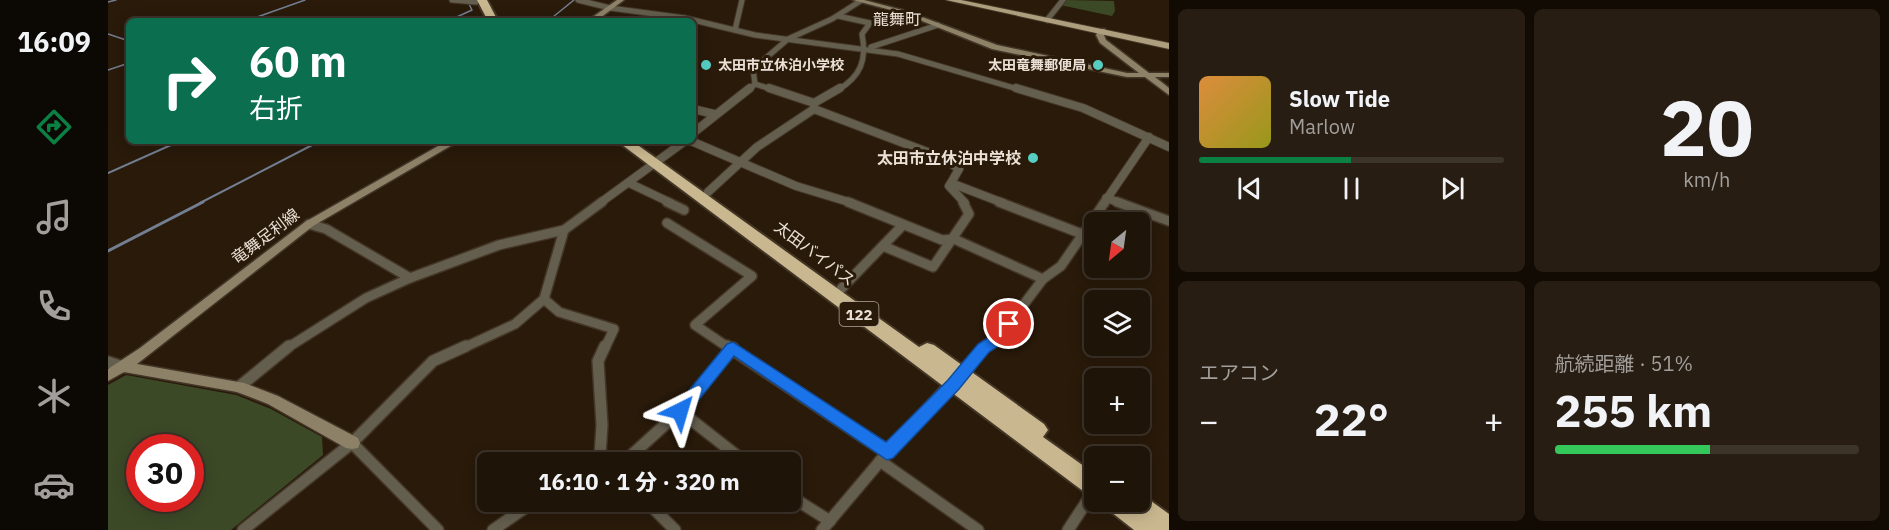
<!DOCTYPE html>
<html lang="ja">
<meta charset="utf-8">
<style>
:root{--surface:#1f1408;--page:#271d12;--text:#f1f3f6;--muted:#a19e9c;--line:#3c3329;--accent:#0b8043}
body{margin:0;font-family:"IBM Plex Sans","Noto Sans JP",sans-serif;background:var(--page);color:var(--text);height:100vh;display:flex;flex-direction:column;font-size:22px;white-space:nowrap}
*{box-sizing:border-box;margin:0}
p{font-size:20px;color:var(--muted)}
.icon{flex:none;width:33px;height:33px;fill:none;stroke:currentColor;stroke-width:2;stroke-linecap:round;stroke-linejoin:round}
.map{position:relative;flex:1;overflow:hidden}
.panel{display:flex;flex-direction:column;gap:9px;padding:9px;background:#110b04;width:720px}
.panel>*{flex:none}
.top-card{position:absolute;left:18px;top:18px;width:570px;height:126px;border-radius:9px;box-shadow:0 3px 15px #0003,0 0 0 2px var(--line);background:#0b6e4f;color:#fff;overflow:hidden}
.needle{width:39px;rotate:209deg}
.fabs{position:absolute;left:976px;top:212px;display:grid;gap:12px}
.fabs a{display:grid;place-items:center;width:66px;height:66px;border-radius:9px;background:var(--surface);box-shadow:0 3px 15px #0003,0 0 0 2px var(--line);font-size:30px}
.speed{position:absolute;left:18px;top:434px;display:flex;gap:12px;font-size:30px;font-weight:700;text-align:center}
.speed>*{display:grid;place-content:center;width:78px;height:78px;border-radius:50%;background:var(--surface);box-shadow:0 3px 15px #0003,0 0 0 2px var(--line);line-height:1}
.speed .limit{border:9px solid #d22;background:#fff;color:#111}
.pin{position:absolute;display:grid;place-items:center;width:51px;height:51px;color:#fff;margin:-26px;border:3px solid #fff;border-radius:50%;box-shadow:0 2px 6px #0007}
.me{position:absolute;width:66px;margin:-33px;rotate:40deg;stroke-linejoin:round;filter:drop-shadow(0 0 4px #0008)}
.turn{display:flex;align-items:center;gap:21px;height:126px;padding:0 24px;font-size:27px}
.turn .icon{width:78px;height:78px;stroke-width:2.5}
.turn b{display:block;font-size:42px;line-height:51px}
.big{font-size:45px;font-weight:800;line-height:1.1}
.panel .card{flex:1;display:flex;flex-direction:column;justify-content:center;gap:9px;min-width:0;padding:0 21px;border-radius:9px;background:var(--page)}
.panel .dial{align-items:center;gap:0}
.dial b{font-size:78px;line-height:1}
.song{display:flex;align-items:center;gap:18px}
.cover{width:72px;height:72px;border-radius:9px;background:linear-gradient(135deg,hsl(30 70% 55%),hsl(60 70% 35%))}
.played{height:6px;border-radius:3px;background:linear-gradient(90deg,var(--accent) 50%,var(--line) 50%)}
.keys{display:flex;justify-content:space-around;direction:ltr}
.heat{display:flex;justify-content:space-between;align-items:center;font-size:33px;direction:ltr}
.charge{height:9px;border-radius:4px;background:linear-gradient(90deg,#34c759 51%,var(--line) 0)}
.panel .tiles{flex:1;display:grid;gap:9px;grid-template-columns:repeat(2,1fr)}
.trip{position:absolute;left:369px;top:452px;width:324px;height:60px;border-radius:9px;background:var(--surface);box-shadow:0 3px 15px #0003,0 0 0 2px var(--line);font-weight:800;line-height:60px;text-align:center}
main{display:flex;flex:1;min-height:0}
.dock{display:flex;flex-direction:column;width:108px;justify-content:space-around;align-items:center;background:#0c0803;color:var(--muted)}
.dock .icon{width:42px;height:42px}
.dock .current{color:var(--accent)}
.dock b{font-size:27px;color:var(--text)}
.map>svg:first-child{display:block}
.green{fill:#3c4927;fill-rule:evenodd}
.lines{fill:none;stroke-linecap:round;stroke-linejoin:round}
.stream-far2{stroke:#737e91;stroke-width:1.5}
.stream-far1{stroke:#737e91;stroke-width:2}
.stream{stroke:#737e91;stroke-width:3}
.street-far3-casing{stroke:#443627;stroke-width:7}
.street-far2-casing{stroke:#443627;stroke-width:10}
.street-far1-casing{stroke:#443627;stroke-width:12}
.street-casing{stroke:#443627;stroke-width:14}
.secondary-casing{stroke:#443627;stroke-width:3}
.primary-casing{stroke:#443627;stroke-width:2}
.highway-casing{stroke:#443627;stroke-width:4}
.street-far3{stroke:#645e4e;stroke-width:5}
.street-far2{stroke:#645e4e;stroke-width:8}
.street-far1{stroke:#645e4e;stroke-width:9}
.street{stroke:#645e4e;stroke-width:11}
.secondary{fill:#8d8268;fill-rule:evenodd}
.primary{fill:#ad9e7d;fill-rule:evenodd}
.highway{fill:#c9b88f;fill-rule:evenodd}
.route{fill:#1a73e8;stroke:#114b97;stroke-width:1.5}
.poi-dot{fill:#56cec2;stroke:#291a0a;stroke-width:2}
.labels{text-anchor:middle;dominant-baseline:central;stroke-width:6;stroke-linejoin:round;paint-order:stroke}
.far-poi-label{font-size:14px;font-weight:bold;fill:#ebe1d7;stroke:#291a0a;text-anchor:start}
.shield{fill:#291a0a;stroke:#b1a59a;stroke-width:1.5}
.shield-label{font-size:15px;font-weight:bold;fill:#ebe1d7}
.far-quarter-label{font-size:16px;fill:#ebe1d7;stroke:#291a0a}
.poi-label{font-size:16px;font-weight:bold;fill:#ebe1d7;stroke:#291a0a;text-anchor:end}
.street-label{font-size:16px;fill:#ebe1d7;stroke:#291a0a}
</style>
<main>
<nav class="dock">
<b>16:09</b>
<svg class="icon current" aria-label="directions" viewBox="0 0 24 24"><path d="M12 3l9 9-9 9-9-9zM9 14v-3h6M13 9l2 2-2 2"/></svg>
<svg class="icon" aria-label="music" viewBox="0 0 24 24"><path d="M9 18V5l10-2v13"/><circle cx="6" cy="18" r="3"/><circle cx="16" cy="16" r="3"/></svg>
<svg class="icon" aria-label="phone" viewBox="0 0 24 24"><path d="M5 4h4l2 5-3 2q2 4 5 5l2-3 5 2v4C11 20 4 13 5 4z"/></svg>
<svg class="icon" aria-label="climate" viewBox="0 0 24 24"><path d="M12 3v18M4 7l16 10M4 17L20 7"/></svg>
<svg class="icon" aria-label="car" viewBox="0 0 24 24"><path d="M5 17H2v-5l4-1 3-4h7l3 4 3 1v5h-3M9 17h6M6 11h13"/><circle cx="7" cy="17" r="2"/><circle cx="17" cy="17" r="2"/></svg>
</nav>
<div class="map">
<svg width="1061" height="530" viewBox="0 0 1061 530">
<rect width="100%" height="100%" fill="#291a0a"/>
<g class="green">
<polygon points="958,0 1006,1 1007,11 1004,16 952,5"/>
<path d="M18 375 128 395 163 409 214 437 215 455 123 530H0V385ZM32 447H82V498H32Z"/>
</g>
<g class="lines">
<g class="stream-far2">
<polyline points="0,2 8,0"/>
<polyline points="138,21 197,0"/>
<polyline points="340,21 364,10 361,4"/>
<polyline points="440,21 466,0"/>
<polyline points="0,34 21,41"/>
<polyline points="0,70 21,63"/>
</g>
<g class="stream-far1">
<polyline points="0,173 72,141"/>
<polyline points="92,203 212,141"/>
</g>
<polyline class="stream" points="0,251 95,202"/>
<defs>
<g id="street-far3">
<polyline points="344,0 368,2"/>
<polyline points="470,0 502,8 577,18 647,35 790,54 913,90"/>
<polyline points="939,20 955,0"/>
<polyline points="627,30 634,0"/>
<polyline points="763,47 830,25"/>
<polyline points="647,84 645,69 680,39 724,19 754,0"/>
<polyline points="647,84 666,90"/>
<polyline points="641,90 647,84"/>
<path d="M730 90C753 76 759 60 754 34L762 23 730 16"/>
</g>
<g id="street-far2">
<polyline points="661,88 706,103 706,107"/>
<polyline points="908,88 975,108 1061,147"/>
<polyline points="706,103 732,88"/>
<polyline points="585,109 606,114"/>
<polyline points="706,109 835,158 851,169 843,183 895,203"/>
<polyline points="585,133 642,88"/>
<polyline points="583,141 688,186 744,203"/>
<polyline points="521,183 563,203"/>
<polyline points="843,183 841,186 857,203"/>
<polyline points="600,192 649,147 706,109"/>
<polyline points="998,198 1013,203"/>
<polyline points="492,203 577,141"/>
<polyline points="996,203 1041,137"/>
</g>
<g id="street-far1">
<polyline points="559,202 576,210"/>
<polyline points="740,202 834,240 846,239 935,279"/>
<polyline points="891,202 974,234"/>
<polyline points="1009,202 1061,221"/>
<polyline points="559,223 644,276 587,325 621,348"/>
<polyline points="201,224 218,229 302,278"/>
<polyline points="775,246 825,267 861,214 855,202"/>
<polyline points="733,289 795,225"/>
<polyline points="436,299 451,312 506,329 497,348"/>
<polyline points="179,348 258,298 302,278 391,245 456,230 494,202"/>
<polyline points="355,348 407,324 436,299 456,230"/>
<polyline points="876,348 889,340 935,279 953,266 997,202"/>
</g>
<g id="street">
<polyline points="497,346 490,361 494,425 492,455 499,462"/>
<polyline points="619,346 779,453"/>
<polyline points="0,362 15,367"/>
<polyline points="131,387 181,346"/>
<polyline points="572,411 637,462"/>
<polyline points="244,443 330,530"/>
<polyline points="772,461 870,530"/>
<polyline points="482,462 492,455"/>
<polyline points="516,462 572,411 625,348"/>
<polyline points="682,496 722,521"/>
<polyline points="538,501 567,530"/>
<polyline points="135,530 244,443 325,361 358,346"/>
<polyline points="385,530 427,501"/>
<polyline points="714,530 779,453 878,346"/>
<polyline points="960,530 987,489"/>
</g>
<g id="secondary">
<polygon points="509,0 516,0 488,21 479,21"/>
<polygon points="745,0 756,0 798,11 889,45 1019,73 1031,73 992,43 988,35 991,29 997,29 996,35 998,40 1041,73 1061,73 1061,77 1047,77 1061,88 1061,95 1037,77 1019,77 884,49 794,13"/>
<polygon points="339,141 351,141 205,226 29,364 136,383 170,396 250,438 252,443 250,448 244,449 238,448 160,404 129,392 16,372 0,381 0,369 32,348 197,222"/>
</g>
<polygon id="primary" points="838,0 853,0 1061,43 1061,49"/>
<g id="highway">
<polygon points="369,0 379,0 390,21 380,21"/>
<polygon points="509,141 524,141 811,347 819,343 826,345 936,424 940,430 935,437 987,474 987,497 979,494"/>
<polygon points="1032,493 1061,514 1061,530 1026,530 998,508 994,501 1032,501"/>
</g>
</defs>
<use href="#street-far3" class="street-far3-casing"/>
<use href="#street-far2" class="street-far2-casing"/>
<use href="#street-far1" class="street-far1-casing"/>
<use href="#street" class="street-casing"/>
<use href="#secondary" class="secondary-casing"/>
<use href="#primary" class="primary-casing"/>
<use href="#highway" class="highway-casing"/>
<use href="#street-far3" class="street-far3"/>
<use href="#street-far2" class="street-far2"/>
<use href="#street-far1" class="street-far1"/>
<use href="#street" class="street"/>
<use href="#secondary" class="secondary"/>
<use href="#primary" class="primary"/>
<use href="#highway" class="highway"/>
</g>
<polygon class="route" points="901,319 908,324 894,344 881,352 851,389 785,458 779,460 626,356 578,416 566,416 564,411 619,344 625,342 778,442 840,380 870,344 883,336 895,320"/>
<g class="poi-dot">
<circle cx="598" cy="65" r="6"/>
<circle cx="990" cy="65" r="6"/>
<circle cx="925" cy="158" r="6"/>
</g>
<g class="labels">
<g class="far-poi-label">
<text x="610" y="65">太田市立休泊小学校</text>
<text x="978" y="65" text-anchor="end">太田竜舞郵便局</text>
</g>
<rect class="shield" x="731.5" y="302" width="39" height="24" rx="4.5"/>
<g class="shield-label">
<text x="751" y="314">122</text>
</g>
<g class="far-quarter-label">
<text x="789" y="19">龍舞町</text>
</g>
<g class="poi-label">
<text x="913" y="158">太田市立休泊中学校</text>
</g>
<g class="street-label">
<text transform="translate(157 236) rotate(-37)">竜舞足利線</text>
<text transform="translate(707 253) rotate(37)">太田バイパス</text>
</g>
</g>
</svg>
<div class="fabs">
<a><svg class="needle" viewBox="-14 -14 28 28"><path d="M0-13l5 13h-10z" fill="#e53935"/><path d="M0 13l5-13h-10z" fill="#a19e9c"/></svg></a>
<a><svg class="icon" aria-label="layers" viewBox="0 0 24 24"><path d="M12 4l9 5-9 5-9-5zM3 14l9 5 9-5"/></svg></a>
<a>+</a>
<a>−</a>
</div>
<div class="speed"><div class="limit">30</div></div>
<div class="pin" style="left:901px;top:324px;background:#d93025"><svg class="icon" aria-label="arrive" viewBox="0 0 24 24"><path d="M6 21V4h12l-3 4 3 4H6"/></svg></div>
<svg class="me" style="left:572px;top:411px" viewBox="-20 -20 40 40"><path d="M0-17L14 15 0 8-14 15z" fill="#1a73e8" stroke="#fff" stroke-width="4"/></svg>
<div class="trip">16:10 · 1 分 · 320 m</div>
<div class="top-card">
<div class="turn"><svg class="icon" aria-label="right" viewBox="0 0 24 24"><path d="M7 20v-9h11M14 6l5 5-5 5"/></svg><div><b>60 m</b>右折</div></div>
</div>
</div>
<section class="panel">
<div class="tiles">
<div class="card">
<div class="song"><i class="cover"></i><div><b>Slow Tide</b><p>Marlow</p></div></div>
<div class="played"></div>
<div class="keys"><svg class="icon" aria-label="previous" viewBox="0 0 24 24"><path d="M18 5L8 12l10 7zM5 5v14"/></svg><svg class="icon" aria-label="pause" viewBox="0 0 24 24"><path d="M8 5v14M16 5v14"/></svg><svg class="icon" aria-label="next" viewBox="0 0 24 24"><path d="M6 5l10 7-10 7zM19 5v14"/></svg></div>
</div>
<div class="card dial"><b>20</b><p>km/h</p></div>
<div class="card"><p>エアコン</p>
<div class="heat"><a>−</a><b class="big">22°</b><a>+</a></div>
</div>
<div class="card"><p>航続距離 · 51%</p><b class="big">255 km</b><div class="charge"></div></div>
</div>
</section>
</main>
